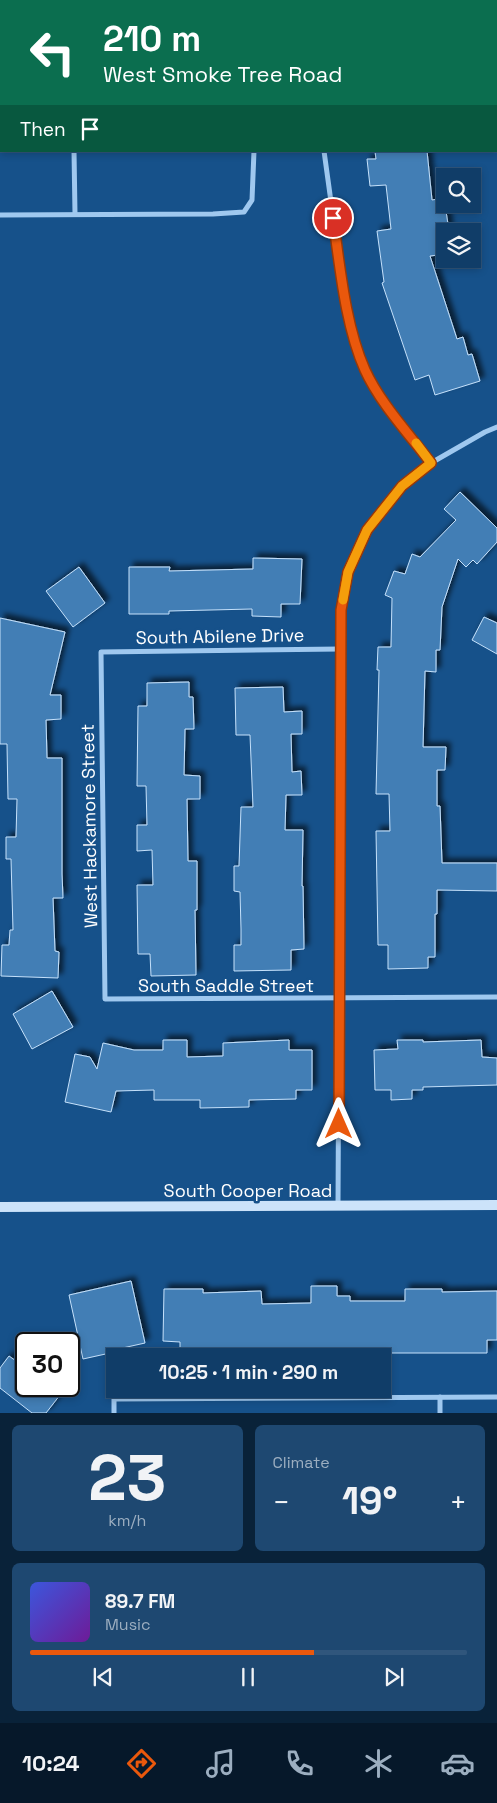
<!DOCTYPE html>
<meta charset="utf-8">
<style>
:root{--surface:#103d68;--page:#1e4871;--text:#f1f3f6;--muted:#9caec0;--line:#30567c;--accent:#ea580c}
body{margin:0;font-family:"Space Grotesk",sans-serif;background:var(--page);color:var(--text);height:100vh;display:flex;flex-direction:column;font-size:19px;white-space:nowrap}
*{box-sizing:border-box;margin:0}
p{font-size:16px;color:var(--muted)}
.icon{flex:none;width:28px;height:28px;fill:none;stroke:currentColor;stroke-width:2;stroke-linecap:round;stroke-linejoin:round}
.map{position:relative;height:1413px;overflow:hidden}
.details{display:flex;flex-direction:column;gap:12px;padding:12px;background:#092239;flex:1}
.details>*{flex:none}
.hud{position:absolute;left:0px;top:0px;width:498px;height:152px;box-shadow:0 2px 8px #0003,0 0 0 1px var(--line);background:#0b6e4f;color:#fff;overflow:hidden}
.fabs{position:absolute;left:436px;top:168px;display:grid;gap:10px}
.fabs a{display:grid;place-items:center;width:45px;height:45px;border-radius:0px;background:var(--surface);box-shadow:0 2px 8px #0003,0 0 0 1px var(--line);font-size:25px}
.speed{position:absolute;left:15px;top:1332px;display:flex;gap:10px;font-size:25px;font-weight:700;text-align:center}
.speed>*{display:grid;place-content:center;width:65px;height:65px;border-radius:50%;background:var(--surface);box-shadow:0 2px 8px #0003,0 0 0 1px var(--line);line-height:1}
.speed .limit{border:2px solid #111;border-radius:8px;background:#fff;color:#111}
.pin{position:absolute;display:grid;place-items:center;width:42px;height:42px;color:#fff;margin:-21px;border:2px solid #fff;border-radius:50%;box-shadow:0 1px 5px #0007}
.me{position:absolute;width:55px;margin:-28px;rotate:0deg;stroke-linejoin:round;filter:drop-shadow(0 0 4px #0008)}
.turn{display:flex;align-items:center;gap:18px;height:105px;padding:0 20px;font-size:22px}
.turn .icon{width:65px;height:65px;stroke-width:2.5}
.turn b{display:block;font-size:35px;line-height:42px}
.then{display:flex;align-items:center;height:48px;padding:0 20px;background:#0003;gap:10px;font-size:19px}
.big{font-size:38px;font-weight:700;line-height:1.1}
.details .widget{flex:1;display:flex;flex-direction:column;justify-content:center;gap:8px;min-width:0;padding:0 18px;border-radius:8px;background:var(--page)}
.details .dial{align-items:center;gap:0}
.dial b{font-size:65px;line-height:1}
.song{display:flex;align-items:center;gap:15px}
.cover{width:60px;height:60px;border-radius:8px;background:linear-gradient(135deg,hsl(230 70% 55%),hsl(280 70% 35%))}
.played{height:5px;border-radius:2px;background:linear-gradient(90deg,var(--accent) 65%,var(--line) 65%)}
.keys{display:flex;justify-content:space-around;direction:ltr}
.heat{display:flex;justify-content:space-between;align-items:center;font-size:28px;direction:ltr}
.details .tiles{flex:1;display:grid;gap:12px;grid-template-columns:1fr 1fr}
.widget:last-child{grid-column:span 2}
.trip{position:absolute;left:106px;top:1348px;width:285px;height:50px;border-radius:0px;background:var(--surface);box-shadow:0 2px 8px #0003,0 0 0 1px var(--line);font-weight:700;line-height:50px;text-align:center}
.tabs{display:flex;height:80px;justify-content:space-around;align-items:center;background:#06182a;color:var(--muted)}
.tabs .icon{width:35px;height:35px}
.tabs .selected{color:var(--accent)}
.tabs b{font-size:22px;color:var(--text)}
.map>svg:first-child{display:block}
.building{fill:#437eb5;stroke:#c5e1fb;filter:url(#shadow)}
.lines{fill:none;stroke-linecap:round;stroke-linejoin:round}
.street{stroke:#9fc8ef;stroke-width:5}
.secondary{stroke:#cce3fa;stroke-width:10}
.route-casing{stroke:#983908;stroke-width:12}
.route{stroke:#ea580c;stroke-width:9}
.slow{stroke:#f59e0b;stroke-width:9}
.labels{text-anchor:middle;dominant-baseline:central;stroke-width:5;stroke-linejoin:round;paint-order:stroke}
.street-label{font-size:18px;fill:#fff;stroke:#16518a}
</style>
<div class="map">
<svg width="497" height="1413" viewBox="0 0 497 1413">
<defs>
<filter id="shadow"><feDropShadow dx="4.5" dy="-4.5" stdDeviation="2.5" flood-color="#0009"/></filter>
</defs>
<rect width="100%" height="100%" fill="#16518a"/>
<g class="building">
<polygon points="375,151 427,151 432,200 444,198 449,231 445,231 445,254 430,256 457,339 463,337 468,355 472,354 480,381 435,395 429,375 415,380 382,283 384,282 377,231 391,229 386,185 370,186 367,159 376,159"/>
<polygon points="460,492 497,528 497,542 477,564 473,560 466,567 458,559 442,607 440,650 436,650 436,672 425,671 423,747 446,747 445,770 437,770 437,806 440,806 442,863 497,863 497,891 437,890 437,914 435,914 435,957 428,957 428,968 388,969 388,945 378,945 376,831 390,831 389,794 376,794 379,670 377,670 378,647 391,647 392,598 385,595 394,571 405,574 412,554 420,557 456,520 444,509"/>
<polygon points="253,558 302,559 300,604 281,604 281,617 252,616 252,609 169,611 169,614 129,614 129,567 170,567 169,571 253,569"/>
<polygon points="79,567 105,603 73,627 46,591"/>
<polygon points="484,617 497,623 497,654 472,640"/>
<polygon points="0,618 65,632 50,695 61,695 61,719 46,720 47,758 62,758 62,874 63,898 53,898 55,951 59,952 58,978 1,976 2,945 9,945 10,930 13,930 11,859 6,859 6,837 16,837 17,799 8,799 7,744 0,744"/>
<polygon points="189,682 189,697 193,697 194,729 185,729 184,775 200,776 200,799 187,799 188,861 197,861 197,910 195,910 196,975 151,976 150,954 138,954 137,885 153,885 152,850 137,851 137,825 147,825 146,786 137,786 138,706 147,706 147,683"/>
<polygon points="283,687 284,712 302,711 302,734 291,734 292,772 301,771 302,795 286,795 285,830 303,830 302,886 303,886 304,949 291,950 291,970 234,971 234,945 241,945 241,929 240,892 234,891 234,866 239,866 241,807 253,807 250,735 236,735 235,688"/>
<polygon points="52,991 73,1027 32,1049 13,1014"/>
<polygon points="163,1040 187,1040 187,1057 223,1056 223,1043 289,1040 289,1050 312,1050 312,1090 296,1090 296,1099 249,1100 249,1107 200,1108 200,1100 154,1100 154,1090 116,1091 111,1112 65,1102 75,1054 90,1057 97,1069 103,1043 134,1050 163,1050"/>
<polygon points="397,1040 423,1040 423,1042 481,1040 482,1057 497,1058 497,1085 423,1087 423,1090 412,1090 412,1099 391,1100 391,1090 375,1090 374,1050 398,1049"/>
<polygon points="131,1281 145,1343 118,1349 119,1351 83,1359 69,1295"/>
<polygon points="311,1286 337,1286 337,1296 350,1296 350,1301 405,1301 405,1289 442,1289 442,1292 497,1291 497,1340 487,1340 487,1353 379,1353 379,1350 289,1349 289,1356 226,1356 226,1355 180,1354 180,1342 163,1341 164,1289 203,1289 203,1293 261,1291 262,1304 311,1303"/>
<polygon points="9,1356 26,1368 26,1386 67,1386 46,1413 32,1413 0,1388 0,1368"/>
</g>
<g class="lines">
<g class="street">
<polyline points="254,0 254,1"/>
<polyline points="71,1 71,0"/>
<polyline points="496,27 497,27"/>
<polyline points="74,151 75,214"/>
<polyline points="324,151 344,296 357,346 365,370 378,394 431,463 402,486 367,530 348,572 341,610 338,1206"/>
<polyline points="0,215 213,214 244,212 252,200 254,151"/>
<polyline points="431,463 485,432 497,427"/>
<polyline points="340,649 101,652 105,999 497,997"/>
<polyline points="440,1397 440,1413"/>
<polyline points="114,1413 114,1399 497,1397"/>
</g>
<polyline class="secondary" points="0,1207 497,1205"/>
</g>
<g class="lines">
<defs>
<path id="route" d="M333 218C340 266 345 325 365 370 380 403 409 434 431 463L402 486 367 530 348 572 341 610 339 1124"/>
</defs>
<use href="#route" class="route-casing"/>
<use href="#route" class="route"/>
<polyline class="slow" points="343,600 348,572 367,530 402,486 431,463 416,443"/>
</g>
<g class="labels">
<g class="street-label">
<text transform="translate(220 636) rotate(-1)">South Abilene Drive</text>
<text transform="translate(89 826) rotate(-91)">West Hackamore Street</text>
<text x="226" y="985">South Saddle Street</text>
<text x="248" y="1190">South Cooper Road</text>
</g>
</g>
</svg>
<div class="fabs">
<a><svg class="icon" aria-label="search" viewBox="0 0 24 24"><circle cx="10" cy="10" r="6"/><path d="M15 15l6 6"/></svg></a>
<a><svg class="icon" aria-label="layers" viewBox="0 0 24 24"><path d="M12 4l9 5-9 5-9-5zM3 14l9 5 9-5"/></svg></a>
</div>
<div class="speed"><div class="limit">30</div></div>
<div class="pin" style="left:333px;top:218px;background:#d93025"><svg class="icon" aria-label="arrive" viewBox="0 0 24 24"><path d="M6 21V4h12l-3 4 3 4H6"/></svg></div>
<svg class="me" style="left:339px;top:1124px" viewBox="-20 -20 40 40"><path d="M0-17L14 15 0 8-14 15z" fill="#ea580c" stroke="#fff" stroke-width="4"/></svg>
<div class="trip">10:25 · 1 min · 290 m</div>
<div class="hud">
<div class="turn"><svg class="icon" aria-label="left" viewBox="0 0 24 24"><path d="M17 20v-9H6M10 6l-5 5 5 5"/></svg><div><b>210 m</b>West Smoke Tree Road</div></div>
<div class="then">Then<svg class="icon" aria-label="arrive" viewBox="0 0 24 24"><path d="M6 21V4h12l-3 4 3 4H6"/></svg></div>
</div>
</div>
<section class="details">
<div class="tiles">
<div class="widget dial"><b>23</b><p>km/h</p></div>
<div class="widget"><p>Climate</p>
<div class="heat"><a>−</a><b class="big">19°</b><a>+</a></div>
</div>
<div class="widget">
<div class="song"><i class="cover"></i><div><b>89.7 FM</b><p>Music</p></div></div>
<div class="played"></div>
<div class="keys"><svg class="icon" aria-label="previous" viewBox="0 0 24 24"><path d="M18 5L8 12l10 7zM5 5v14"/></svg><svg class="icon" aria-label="pause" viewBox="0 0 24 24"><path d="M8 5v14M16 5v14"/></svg><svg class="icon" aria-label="next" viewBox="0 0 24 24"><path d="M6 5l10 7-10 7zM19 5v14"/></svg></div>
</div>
</div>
</section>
<nav class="tabs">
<b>10:24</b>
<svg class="icon selected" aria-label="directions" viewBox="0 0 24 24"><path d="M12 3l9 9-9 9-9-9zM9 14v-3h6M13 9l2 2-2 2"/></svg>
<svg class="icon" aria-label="music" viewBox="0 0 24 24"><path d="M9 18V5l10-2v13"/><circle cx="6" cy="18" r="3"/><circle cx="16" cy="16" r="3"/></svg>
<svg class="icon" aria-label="phone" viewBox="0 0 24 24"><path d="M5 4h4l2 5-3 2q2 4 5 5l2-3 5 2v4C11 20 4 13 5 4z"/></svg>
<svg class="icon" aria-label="climate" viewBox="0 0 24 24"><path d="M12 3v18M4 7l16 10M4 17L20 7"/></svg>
<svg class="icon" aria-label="car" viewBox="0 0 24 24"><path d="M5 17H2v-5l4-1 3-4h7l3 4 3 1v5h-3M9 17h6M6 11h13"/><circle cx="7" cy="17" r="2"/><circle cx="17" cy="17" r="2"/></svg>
</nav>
